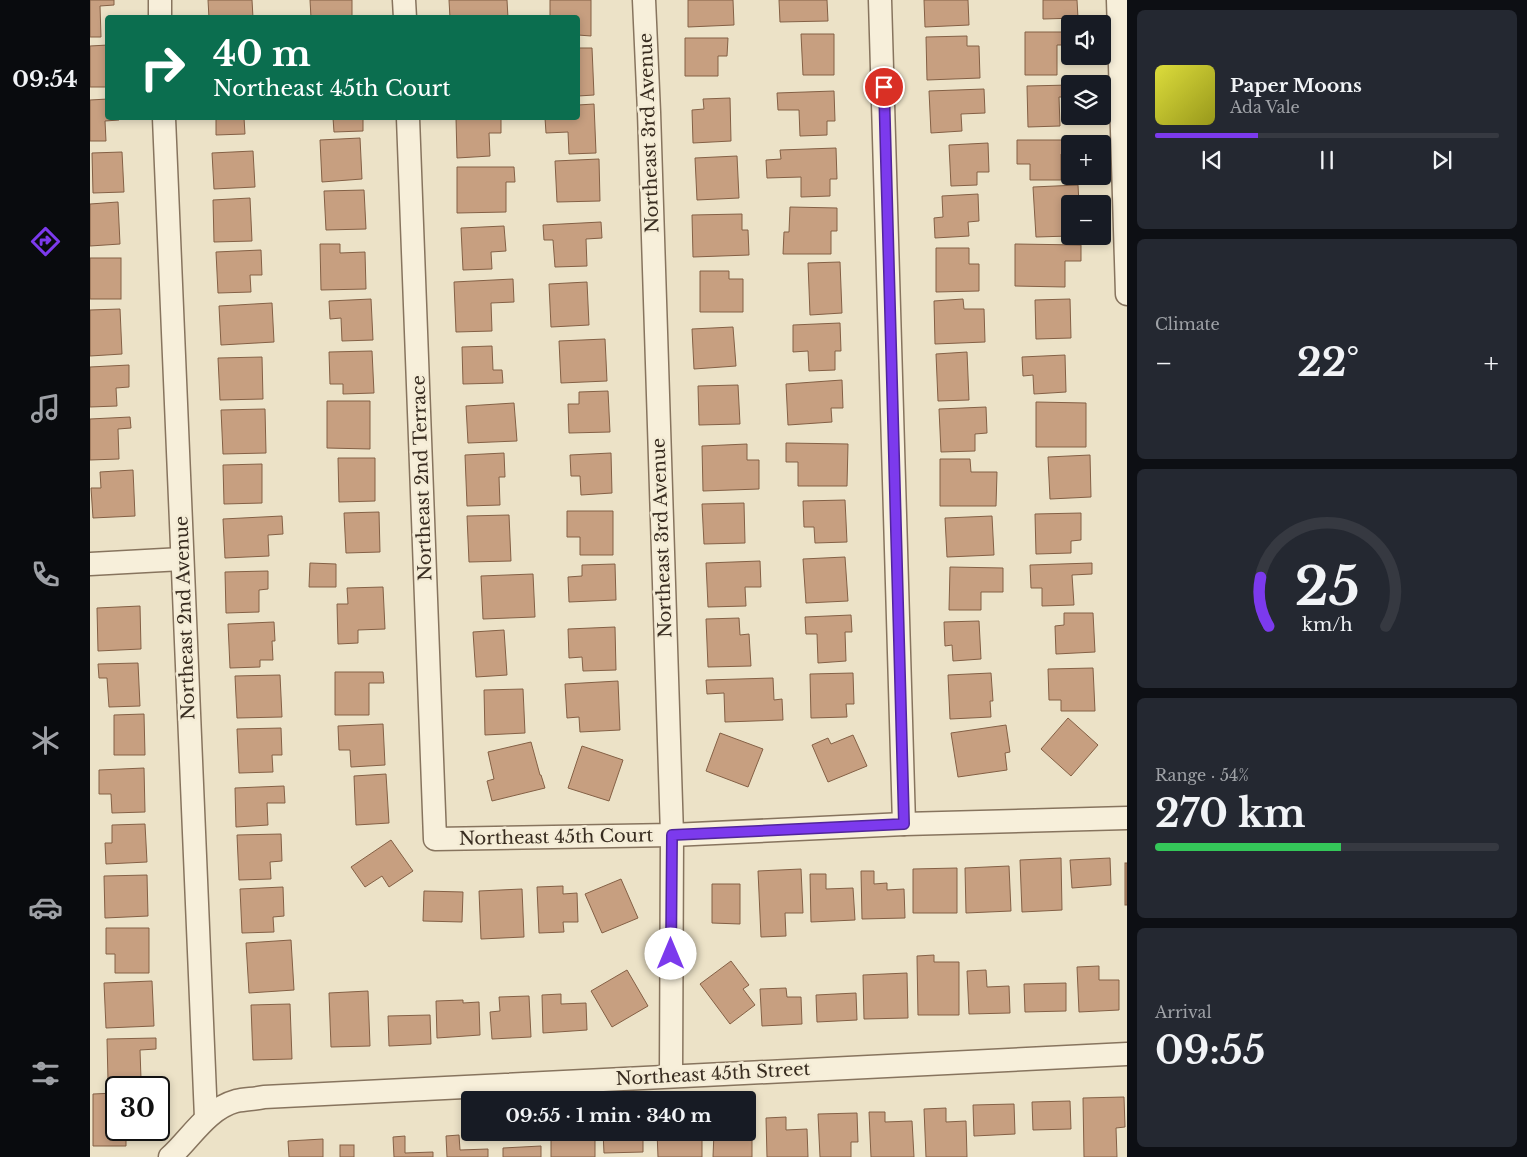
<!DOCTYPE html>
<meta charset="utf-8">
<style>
:root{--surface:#171b24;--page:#242831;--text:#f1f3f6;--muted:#9ea1a6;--line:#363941;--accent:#7c3aed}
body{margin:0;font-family:"Libre Baskerville",serif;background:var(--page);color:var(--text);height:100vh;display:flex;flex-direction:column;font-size:19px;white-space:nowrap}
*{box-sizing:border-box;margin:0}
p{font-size:16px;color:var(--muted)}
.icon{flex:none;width:28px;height:28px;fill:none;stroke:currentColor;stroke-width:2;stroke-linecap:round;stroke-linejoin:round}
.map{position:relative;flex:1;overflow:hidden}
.sheet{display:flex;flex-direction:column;gap:10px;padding:10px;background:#0d0f14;width:400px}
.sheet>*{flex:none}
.banner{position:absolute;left:15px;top:15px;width:475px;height:105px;border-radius:5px;box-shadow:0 2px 8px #0003;background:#0b6e4f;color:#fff;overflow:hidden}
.buttons{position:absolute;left:971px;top:15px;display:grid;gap:10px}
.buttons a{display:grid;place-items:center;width:50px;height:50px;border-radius:5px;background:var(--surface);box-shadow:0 2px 8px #0003;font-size:25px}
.speed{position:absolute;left:15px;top:1076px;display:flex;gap:10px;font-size:25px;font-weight:700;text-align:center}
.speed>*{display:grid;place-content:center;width:65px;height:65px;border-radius:50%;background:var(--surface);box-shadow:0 2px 8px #0003;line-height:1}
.speed .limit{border:2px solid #111;border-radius:8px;background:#fff;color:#111}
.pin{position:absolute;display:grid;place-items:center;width:42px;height:42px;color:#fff;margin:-21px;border:2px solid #fff;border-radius:50%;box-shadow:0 1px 5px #0007}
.me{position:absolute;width:55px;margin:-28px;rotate:0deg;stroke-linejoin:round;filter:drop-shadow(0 0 4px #0008)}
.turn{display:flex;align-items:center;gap:18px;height:105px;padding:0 25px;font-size:22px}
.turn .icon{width:65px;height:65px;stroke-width:2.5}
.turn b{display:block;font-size:35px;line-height:42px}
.big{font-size:38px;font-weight:700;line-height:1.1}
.sheet .tile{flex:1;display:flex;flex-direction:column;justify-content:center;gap:8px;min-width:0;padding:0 18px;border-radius:8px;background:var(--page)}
.sheet .dial{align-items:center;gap:0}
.dial svg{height:130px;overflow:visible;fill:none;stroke:var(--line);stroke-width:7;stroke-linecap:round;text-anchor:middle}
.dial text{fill:var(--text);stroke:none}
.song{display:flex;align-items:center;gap:15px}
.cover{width:60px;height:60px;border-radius:8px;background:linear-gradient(135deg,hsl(60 70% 55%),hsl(60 70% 35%))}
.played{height:5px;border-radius:2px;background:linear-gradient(90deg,var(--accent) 30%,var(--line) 30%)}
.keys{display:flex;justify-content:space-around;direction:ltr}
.heat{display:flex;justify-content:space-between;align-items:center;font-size:28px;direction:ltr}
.charge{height:8px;border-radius:4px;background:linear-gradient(90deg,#34c759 54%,var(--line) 0)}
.trip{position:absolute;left:371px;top:1091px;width:295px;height:50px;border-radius:5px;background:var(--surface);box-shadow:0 2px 8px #0003;font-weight:700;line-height:50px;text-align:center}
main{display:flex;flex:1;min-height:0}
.tabs{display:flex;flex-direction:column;width:90px;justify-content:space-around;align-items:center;background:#090b0e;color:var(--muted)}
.tabs .icon{width:35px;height:35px}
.tabs .selected{color:var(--accent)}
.tabs b{font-size:22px;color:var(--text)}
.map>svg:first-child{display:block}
.building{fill:#c79f80;stroke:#846045}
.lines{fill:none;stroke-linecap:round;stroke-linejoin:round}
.minor-casing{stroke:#87745e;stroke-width:25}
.minor{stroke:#f7efda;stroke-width:22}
.route-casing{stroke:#51269a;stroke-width:12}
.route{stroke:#7c3aed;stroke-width:9}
.labels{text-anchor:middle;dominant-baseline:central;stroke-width:5;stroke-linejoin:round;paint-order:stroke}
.street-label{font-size:18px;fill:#382c20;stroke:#f4ecd6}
</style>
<main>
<nav class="tabs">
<b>09:54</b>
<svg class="icon selected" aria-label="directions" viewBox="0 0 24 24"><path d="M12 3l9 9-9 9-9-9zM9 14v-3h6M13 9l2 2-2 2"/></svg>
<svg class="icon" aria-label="music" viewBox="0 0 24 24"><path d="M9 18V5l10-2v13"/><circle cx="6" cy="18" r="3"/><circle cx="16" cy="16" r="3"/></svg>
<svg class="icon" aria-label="phone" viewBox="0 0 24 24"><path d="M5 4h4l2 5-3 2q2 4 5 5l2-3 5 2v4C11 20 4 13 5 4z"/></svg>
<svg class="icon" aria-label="climate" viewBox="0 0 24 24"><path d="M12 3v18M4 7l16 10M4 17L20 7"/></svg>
<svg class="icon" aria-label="car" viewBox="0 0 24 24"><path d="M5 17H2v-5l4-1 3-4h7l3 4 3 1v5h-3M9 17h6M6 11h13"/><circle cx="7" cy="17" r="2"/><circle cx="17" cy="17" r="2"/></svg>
<svg class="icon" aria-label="filters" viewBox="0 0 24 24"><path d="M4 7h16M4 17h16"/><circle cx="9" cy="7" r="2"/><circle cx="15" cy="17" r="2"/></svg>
</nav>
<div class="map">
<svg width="1037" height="1157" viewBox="0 0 1037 1157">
<rect width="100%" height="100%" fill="#ece2c7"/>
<g class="building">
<polygon points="0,0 24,0 24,5 10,6 11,37 0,37"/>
<polygon points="118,0 162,0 163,18 119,18"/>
<polygon points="220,0 262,0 262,18 221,18"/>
<polygon points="359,0 417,0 418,18 360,18"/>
<polygon points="460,0 501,0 501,36 488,35 488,18 460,18"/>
<polygon points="598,0 643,0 644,25 598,27"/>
<polygon points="689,0 737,0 738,21 690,22"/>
<polygon points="834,0 878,0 879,25 835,27"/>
<polygon points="953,0 987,0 988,18 953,19"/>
<polygon points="935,32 980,32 980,45 967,45 967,75 935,75"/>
<polygon points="711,34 744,34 744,75 713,75"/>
<polygon points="877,36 877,46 889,46 890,78 837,80 836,37"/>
<polygon points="595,38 638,38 637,56 628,56 628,76 595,76"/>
<polygon points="18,45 18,87 0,87 0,46"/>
<polygon points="488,48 502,48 504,95 488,96"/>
<polygon points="980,85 980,97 969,97 970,126 938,127 937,86"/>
<polygon points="894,89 895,113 871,114 872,131 841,133 839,91"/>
<polygon points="744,91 745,121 737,121 737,135 710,136 709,110 688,110 687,93"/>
<polygon points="640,98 641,141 603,143 602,110 614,109 613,99"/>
<polygon points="18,99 18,118 29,118 29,120 15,121 16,141 0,141 0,100"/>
<polygon points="504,104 506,153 479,154 478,132 456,133 455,118 488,118 488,105"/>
<polygon points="126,118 157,118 154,118 155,134 126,135"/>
<polygon points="243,118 273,118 273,131 244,132"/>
<polygon points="366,118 411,118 411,133 399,133 400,156 367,158"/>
<polygon points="270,138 272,179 232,182 230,140"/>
<polygon points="927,140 985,140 985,144 980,144 980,154 971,154 971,180 940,180 940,164 927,164"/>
<polygon points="898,143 899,172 887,172 887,185 861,186 859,145"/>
<polygon points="746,148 747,179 740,179 740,196 711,197 711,177 677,178 676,160 691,159 690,150"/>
<polygon points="163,151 165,187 124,189 122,153"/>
<polygon points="32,152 34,192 3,193 2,153"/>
<polygon points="647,156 649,198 607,200 605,158"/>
<polygon points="509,159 510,201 467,202 465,161"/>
<polygon points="367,167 424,167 425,182 416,182 416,212 367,213"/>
<polygon points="988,185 989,204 980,204 980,236 946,237 943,187"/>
<polygon points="274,190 276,229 236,230 234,191"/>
<polygon points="888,194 889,221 878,222 879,236 845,238 844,218 853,217 852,196"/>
<polygon points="160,198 162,241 124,242 123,200"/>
<polygon points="28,202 30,244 0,246 0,204"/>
<polygon points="700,207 747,208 747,231 741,231 741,254 693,254 694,232 699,232"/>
<polygon points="652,214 652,230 658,230 659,255 603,257 602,215"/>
<polygon points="511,222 512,238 496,239 497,266 465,267 463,240 454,240 453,225"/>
<polygon points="414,226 416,251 401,252 402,269 373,270 371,228"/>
<polygon points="230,244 250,244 250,253 275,252 276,289 231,290"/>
<polygon points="925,244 991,245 991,261 975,261 975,287 925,286"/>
<polygon points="846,248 879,248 879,264 889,264 889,291 846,292"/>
<polygon points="171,250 172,275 160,275 161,292 128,293 126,252"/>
<rect x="0" y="258" width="31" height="41"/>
<polygon points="750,262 752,313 720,315 718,263"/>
<polygon points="610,271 639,271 639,279 653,279 653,312 610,312"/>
<polygon points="423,279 424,302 401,303 402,331 366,332 364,282"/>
<polygon points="497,282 499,325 461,327 459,284"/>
<polygon points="281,299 283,340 252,341 251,318 240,319 239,301"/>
<polygon points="873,299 874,309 894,309 895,342 845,344 844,301"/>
<polygon points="980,299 981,338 946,339 945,300"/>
<polygon points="182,303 184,342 131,345 129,306"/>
<polygon points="30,309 32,354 0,356 0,310"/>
<polygon points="750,323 751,351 745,351 745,370 719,371 718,351 703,352 703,325"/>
<polygon points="643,327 646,366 604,369 602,329"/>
<polygon points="515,339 517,381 471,383 469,341"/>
<polygon points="402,346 403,370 412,370 413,383 373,384 372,347"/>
<polygon points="282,351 284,393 253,394 253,384 240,384 239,352"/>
<polygon points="877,352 879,400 848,401 846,354"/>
<polygon points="975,355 976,392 944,394 943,375 933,376 932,357"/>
<polygon points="172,357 173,399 130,400 128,358"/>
<polygon points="39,365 39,387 26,388 27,406 0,407 0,367"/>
<polygon points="752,380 753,408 741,408 742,422 698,425 696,384"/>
<polygon points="648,385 650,424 609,425 608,386"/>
<polygon points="518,391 520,432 479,433 478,404 489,404 489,392"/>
<polygon points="237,401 280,401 280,449 237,448"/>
<polygon points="946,402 996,403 996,447 946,447"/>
<polygon points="424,403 427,441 378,443 376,406"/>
<polygon points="896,407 897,433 885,434 885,451 851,452 849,409"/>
<polygon points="175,409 176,453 133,454 131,410"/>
<polygon points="40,417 41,428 28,429 29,459 0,460 0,419"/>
<polygon points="696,443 758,444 757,486 708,486 708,462 696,462"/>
<polygon points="657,444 657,460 669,460 669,489 613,491 612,446"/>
<polygon points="414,453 415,477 409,477 410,505 377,506 375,455"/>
<polygon points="521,453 522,493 491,495 490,476 481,476 480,455"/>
<polygon points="1000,455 1001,497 960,499 958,457"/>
<polygon points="248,458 285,458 285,501 249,502"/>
<polygon points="850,459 880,459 881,472 907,472 906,506 850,506"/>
<polygon points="172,464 172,503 134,504 133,465"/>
<polygon points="43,470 45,516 3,518 1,488 11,488 10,472"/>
<polygon points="755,500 757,542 725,543 724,527 714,527 713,501"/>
<polygon points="654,503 655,543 614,544 612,504"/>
<polygon points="477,511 523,511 523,555 490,555 490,537 477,537"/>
<polygon points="289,512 290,552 256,553 254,513"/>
<polygon points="991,513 991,540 981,541 981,553 946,554 945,514"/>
<polygon points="419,515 421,561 379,562 377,516"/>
<polygon points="192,516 193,534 178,535 179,556 135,558 133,519"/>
<polygon points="902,516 904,555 857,557 855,518"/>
<polygon points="755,557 758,601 716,603 713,559"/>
<polygon points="670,561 671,587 655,587 656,606 618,607 616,563"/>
<polygon points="220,563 246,564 246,587 219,587"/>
<polygon points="1002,563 1002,574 982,575 984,605 952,606 952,588 941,588 940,565"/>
<polygon points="525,564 526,600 479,602 478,577 492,576 492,565"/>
<polygon points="860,567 913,568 913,592 891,592 891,610 859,610"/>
<polygon points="178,571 178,589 169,590 169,612 136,613 135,572"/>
<polygon points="443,574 445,617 393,619 391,576"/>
<polygon points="293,587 295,629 268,630 268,643 248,644 247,604 258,604 257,588"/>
<polygon points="50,606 51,649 8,651 7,608"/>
<polygon points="974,613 1003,613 1005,652 966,654 965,626 974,625"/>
<polygon points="761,615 762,632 755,632 756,661 728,663 727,634 716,634 715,617"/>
<polygon points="649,618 650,635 659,634 661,666 618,667 616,619"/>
<polygon points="889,621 891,659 863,661 862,645 855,646 854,622"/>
<polygon points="184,622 185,641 182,641 183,660 170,660 170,667 140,668 138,624"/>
<polygon points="525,627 526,670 493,671 492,657 479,658 478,629"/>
<polygon points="414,630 417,675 386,677 383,632"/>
<polygon points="48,663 50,706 19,707 17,678 9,678 8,664"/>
<polygon points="1003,668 1005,711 971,711 971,700 959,700 958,669"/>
<polygon points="245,672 293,672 294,683 279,683 279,715 245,715"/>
<polygon points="763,673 764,704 756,704 757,717 721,718 720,674"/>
<polygon points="901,673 903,701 900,701 901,717 860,719 858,675"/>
<polygon points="190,675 192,717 147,718 145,676"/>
<polygon points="683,678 684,700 692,699 693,720 635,722 634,693 617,694 616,680"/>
<polygon points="528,681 530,730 490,732 489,717 477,718 475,684"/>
<polygon points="433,689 435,733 395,735 394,690"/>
<polygon points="54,714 55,755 24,755 24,715"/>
<polygon points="978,718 1008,745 981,776 951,749"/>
<polygon points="293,724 295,765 261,767 260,750 249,750 248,726"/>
<polygon points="916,725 920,752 915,753 917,770 868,777 861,733"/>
<polygon points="191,728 192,755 182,755 183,772 149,773 147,729"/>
<polygon points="630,733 673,749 658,787 616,771"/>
<polygon points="763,735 777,766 738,782 722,745 738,738 741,744"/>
<polygon points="441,742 450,775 451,775 455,788 402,801 397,781 404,779 398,752"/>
<polygon points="492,746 533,760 519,801 478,788"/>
<polygon points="54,768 55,812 22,813 21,794 9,794 9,770"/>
<polygon points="296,774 299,823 266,825 264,776"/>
<polygon points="194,786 195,803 177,803 178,825 146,827 145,788"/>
<polygon points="55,824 57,862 16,864 15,843 22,843 22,825"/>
<polygon points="191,834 192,861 180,862 181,879 149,880 147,835"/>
<polygon points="301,840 323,871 299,887 292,876 275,887 261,867"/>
<polygon points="971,858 972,910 932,912 930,860"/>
<polygon points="1020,858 1021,885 982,888 980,860"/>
<rect x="1035" y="863" width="2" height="42"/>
<polygon points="919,866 921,911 876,913 875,868"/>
<polygon points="867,868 867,913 823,913 823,869"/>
<polygon points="711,869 713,913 695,913 696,936 671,937 668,871"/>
<polygon points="771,871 784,871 784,884 797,883 797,890 814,889 815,918 772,919"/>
<polygon points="720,874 736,874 736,889 763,888 765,920 721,922"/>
<polygon points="57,875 58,916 15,918 14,876"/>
<polygon points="531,879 548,918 512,933 495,894"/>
<polygon points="622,884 650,884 650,924 622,923"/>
<polygon points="473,886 473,894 487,893 488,922 473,922 474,932 449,933 447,887"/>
<polygon points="193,887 194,916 183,917 184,932 152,933 150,889"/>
<polygon points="432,889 434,937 391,939 389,891"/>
<polygon points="334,891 373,892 372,922 333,921"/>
<polygon points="16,928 59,928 59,973 25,973 25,954 16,954"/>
<polygon points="201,940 204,990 159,993 156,943"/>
<polygon points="844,955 844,962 869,962 869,1015 828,1015 827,956"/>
<polygon points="641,961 659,985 653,989 665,1005 640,1024 610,984"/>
<polygon points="1009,966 1009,980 1029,980 1029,1010 989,1012 987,967"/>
<polygon points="537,970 558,1006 522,1027 501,991"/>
<polygon points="896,970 897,987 919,986 920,1013 879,1014 877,971"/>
<polygon points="817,973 818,1018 774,1019 773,975"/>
<polygon points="62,981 64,1026 16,1028 14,983"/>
<polygon points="976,983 976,1011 935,1012 934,984"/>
<polygon points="696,988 697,997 711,997 712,1024 672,1026 670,989"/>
<polygon points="278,991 280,1046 241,1047 239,993"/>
<polygon points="766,993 767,1020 727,1022 726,995"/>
<polygon points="471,994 471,1004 496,1003 497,1030 453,1033 452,995"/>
<polygon points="439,996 441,1037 402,1039 400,1012 410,1011 409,997"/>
<polygon points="373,1000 373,1003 389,1002 390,1035 347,1038 346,1001"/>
<polygon points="200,1004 202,1059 163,1060 161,1005"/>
<polygon points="340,1015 341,1044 299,1046 298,1016"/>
<polygon points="66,1038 66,1049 50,1050 51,1079 18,1080 17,1039"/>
<polygon points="26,1093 26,1130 36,1130 36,1146 3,1146 3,1094"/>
<polygon points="1034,1097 1035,1127 1026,1128 1027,1157 994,1157 993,1098"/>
<polygon points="980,1101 981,1129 943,1130 942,1102"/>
<polygon points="924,1104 925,1134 884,1136 883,1105"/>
<polygon points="856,1108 856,1122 876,1121 877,1157 836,1157 834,1109"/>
<polygon points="779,1112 795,1112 795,1122 822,1121 824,1157 781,1157"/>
<polygon points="767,1113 768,1142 761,1142 761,1157 730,1157 728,1114"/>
<polygon points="696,1117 696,1130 717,1129 718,1157 677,1157 676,1118"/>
<polygon points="658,1119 662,1119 662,1157 623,1157 624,1132 658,1132"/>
<rect x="461" y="1132" width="44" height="25"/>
<polygon points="513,1132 553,1132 553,1152 514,1153"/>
<polygon points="567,1132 612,1132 612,1157 568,1157"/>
<polygon points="369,1135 370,1150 398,1149 398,1157 357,1157 356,1136"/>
<polygon points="315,1136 315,1153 343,1152 343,1157 304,1157 303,1137"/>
<polygon points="233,1139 233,1157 199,1157 198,1141"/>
<rect x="250" y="1145" width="14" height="12"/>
<polygon points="451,1146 451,1157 413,1157 413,1148"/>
</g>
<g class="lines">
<defs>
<g id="minor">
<polyline points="70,0 70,18"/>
<polyline points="314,0 315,18"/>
<polyline points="554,0 559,112 582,835 581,1076"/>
<polyline points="790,0 814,824"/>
<polyline points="1028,0 1037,294"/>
<polyline points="74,118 116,1118"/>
<polyline points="318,118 345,839 582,835 814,824 1037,818"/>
<polyline points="0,564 92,559"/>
<path d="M80 1157C101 1138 117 1109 146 1101 155 1099 165 1099 174 1097L1037 1054"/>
</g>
</defs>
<use href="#minor" class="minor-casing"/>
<use href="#minor" class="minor"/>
</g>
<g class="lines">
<defs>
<polyline id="route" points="581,954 582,835 814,824 794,87"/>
</defs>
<use href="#route" class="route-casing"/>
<use href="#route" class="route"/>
</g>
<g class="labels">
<g class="street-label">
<text transform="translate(559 133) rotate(-92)">Northeast 3rd Avenue</text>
<text transform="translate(332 478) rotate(-92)">Northeast 2nd Terrace</text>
<text transform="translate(572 538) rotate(-92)">Northeast 3rd Avenue</text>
<text transform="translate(95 618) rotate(-92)">Northeast 2nd Avenue</text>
<text transform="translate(466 837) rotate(-1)">Northeast 45th Court</text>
<text transform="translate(623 1074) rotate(-3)">Northeast 45th Street</text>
</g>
</g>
</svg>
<div class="buttons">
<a><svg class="icon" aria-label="sound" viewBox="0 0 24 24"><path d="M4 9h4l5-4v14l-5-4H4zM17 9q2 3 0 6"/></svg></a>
<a><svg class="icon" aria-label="layers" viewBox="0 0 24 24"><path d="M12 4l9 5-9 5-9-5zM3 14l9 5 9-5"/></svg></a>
<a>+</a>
<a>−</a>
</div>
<div class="speed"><div class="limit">30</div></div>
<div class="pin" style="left:794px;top:87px;background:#d93025"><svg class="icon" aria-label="arrive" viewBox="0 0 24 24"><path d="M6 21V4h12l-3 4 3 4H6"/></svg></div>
<svg class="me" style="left:581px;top:954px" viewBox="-20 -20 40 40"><circle r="19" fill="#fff"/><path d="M0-13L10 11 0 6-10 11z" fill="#7c3aed"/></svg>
<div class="trip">09:55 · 1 min · 340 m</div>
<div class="banner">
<div class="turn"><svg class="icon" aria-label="right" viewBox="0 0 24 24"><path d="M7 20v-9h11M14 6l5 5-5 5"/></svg><div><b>40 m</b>Northeast 45th Court</div></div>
</div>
</div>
<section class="sheet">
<div class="tile">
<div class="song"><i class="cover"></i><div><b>Paper Moons</b><p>Ada Vale</p></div></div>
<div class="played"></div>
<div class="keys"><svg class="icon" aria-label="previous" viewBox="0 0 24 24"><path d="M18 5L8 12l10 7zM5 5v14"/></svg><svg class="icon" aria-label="pause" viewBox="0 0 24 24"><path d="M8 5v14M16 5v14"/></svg><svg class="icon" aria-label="next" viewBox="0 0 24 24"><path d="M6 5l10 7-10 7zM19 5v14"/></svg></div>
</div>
<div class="tile"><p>Climate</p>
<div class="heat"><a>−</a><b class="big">22°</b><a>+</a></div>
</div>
<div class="tile dial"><svg viewBox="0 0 100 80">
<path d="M14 69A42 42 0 1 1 86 69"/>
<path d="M14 69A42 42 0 0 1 9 39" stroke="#7c3aed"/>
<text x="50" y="56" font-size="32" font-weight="700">25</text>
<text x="50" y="72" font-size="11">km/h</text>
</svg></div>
<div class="tile"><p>Range · 54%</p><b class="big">270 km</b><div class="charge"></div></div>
<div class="tile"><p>Arrival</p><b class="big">09:55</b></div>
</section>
</main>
